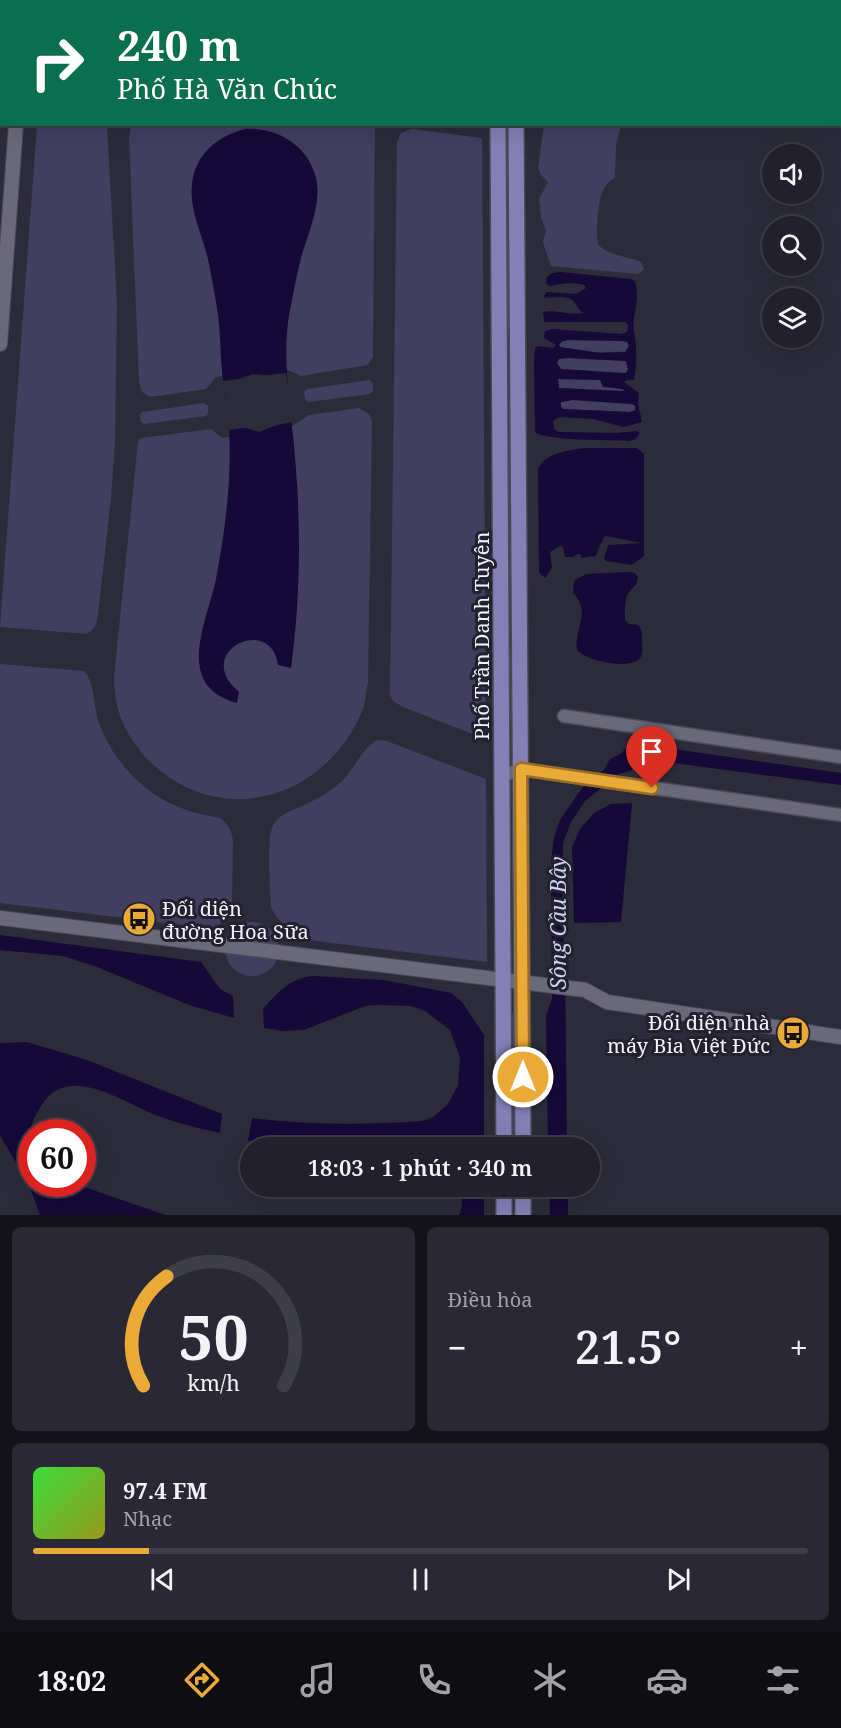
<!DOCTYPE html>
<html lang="vi">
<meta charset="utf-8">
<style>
:root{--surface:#21202c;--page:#292834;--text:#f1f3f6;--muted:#a2a3a9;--line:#3e3e48;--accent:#eaaa38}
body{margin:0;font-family:"Noto Serif",serif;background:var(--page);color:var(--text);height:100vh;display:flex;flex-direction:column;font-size:22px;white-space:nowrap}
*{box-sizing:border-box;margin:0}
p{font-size:20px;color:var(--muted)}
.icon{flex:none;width:33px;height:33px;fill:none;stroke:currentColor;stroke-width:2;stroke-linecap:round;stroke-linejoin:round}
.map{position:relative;height:1215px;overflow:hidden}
.details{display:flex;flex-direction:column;gap:12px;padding:12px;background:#121218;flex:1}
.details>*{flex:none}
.guide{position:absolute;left:0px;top:0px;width:842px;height:126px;box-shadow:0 6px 24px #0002,0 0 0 2px var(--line);background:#0b6e4f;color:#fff;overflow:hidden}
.tools{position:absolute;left:762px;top:144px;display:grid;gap:12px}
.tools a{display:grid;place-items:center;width:60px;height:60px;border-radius:50%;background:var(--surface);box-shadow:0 6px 24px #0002,0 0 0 2px var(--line);font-size:30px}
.speed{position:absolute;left:18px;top:1119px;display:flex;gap:12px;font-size:30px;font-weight:700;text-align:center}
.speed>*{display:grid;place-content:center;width:78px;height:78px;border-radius:50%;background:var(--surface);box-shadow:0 6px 24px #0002,0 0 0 2px var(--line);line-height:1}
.speed .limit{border:9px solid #d22;background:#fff;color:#111}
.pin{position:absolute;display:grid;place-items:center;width:51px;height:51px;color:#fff;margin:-62px -26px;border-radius:50% 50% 50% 0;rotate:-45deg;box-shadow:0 0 6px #0007}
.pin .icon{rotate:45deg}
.me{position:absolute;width:66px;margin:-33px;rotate:0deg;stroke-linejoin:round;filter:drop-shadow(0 0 4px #0008)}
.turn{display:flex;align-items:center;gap:21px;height:126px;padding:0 18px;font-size:27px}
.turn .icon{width:78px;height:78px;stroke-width:2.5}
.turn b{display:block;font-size:42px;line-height:51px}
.big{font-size:45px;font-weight:600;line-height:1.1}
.details .widget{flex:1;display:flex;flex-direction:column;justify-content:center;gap:9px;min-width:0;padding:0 21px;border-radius:9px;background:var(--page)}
.details .dial{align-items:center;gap:0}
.dial svg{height:156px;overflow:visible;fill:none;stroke:var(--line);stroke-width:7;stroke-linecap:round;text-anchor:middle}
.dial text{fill:var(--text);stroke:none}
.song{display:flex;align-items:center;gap:18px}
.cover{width:72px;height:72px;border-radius:9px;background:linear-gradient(135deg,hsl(120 70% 55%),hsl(60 70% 35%))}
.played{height:6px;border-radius:3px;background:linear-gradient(90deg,var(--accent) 15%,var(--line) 15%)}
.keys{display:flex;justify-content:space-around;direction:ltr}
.heat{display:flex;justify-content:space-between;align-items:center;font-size:33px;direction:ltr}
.details .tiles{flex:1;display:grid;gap:12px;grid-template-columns:1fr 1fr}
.widget:last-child{grid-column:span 2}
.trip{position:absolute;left:240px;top:1137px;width:360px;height:60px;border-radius:30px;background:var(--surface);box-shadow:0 6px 24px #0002,0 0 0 2px var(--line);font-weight:600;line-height:60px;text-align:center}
.menu{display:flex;height:96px;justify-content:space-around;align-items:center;background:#0d0d12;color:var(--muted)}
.menu .icon{width:42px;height:42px}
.menu .active{color:var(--accent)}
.menu b{font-size:27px;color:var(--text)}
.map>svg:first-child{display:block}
.green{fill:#413e60}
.water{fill:#150938;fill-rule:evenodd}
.pier{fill:#2c2b3a}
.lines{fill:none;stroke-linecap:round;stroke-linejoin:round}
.tertiary-casing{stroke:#4a4956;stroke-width:15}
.secondary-casing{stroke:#4a4956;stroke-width:16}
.primary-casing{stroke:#4a4956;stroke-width:18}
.tertiary{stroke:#6a697b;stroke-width:12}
.secondary{stroke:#6a697b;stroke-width:14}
.primary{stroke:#847fb5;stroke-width:15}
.route-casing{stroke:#986e24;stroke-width:15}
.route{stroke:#eaaa38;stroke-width:10}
.labels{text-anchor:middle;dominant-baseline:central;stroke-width:6;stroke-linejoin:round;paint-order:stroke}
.street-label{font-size:20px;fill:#f3f2fd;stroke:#222130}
.poi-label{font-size:20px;fill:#f3f2fd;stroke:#222130;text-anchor:start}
.water-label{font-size:21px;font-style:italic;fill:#d2d1f2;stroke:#222130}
</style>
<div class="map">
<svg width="841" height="1215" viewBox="0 0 841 1215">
<rect width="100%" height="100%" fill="#2c2b3a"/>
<g class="green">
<path d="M37 125H107L117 304 115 440 111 499 98 615C97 625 95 630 86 634L0 627Z"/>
<polygon points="131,125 375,125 373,357 368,365 301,376 282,367 216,377 206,389 150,397 142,392 139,382 129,136"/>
<path d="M544 125H621L616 146 615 177C612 180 607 183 605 187 597 199 596 231 598 245 613 257 624 255 641 262L644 270 638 274 551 266 545 249 543 241 546 231 541 217 539 199 548 182 541 175 538 168Z"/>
<polygon points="412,129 482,138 486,734 475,735 403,707 393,701 390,695 397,142 401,133"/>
<polygon points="505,167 508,167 512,334 507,334"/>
<path d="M563 340 622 341 627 342 629 345 625 352C609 351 570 356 559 345Z"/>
<polygon points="563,358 626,361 628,369 626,373 622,373 561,369 557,363 559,359"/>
<polygon points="558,379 600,380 602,384 624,390 625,392 559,388"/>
<polygon points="370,380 373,384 373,391 370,394 309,402 305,400 304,392 307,389"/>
<polygon points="573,400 632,404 635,406 636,410 630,412 563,409 561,407 561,402"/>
<polygon points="204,403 208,406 208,414 206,416 144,424 141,422 140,415 142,412"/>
<path d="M359 408 369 414 372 420 368 682C366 691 366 701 363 709 329 794 231 829 158 769 138 752 120 726 116 700 115 693 114 685 114 677L138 441 141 438 211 429 222 438 288 429 309 415Z"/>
<rect x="509" y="415" width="4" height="305"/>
<path d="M0 664 84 671C96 684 93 706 99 723 112 759 141 791 176 806 190 812 205 815 220 818 228 824 232 831 233 841L232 905 231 912 215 929 0 903Z"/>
<path d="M377 740 387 741 486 779 487 962 292 938C287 926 276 919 271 907 270 891 267 840 272 828 274 821 282 815 288 812 307 804 325 796 341 782 354 770 363 747 377 740Z"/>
<circle cx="252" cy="949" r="27"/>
<polygon points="512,1012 515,1015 516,1148 511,1147 510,1013"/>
</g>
<g class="water">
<path d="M245 129C277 127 308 145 316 178 322 204 308 233 301 258 296 277 293 296 289 315 281 366 293 418 296 469 301 536 300 601 291 668L278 665C271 613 191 652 239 692L237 703C173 686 207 622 216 579 225 531 232 480 229 430 228 414 225 397 223 381 220 357 221 332 217 308 214 291 211 272 207 255 201 232 189 208 192 184 195 155 217 136 245 129Z"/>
<path d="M561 272 630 279 635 281C639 295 636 305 634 318 632 327 636 338 636 346 637 357 636 369 634 380H627L624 382 639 393 638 403 642 422 624 427 593 419 559 417 553 421 554 429 559 432 616 433 637 431 640 433 636 439 629 441C612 440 545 441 535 432L534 362 535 348 538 346 553 348 556 345 544 338 545 331 552 329 621 334 627 332 628 325 625 322H544L543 312C556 309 571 316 584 313 578 310 578 307 574 302 569 295 554 298 545 298L544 296 547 292 576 294 586 288 584 285C572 282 562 283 550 286L546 284 547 277 552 273ZM568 340 622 341 627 342 629 346 625 352 601 353 560 347 559 345 561 342ZM569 358 626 361 628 369 626 373H622L561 369 557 363 559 359ZM558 379 600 380 603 387 623 389 624 391 559 388ZM573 400 632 404 635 406V410L630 412 563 409 561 407V402Z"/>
<path d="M585 448H637L644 454V556L632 565 606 561 604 558 608 545 642 543 605 536 599 547 596 556 581 558V555L578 554 573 557H565L563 547 560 546 550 552 552 568 545 578 539 572 538 469C545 453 569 450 585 448Z"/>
<path d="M628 572 635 573 638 577C637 587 632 587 628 594 624 601 625 612 625 620L629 624 638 625C643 630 642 636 642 643 642 648 644 656 638 660 626 669 586 661 577 650 574 627 592 613 573 593L574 581 586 574Z"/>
<polygon points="627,746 666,748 841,773 841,785 658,761 640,765 630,771 619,774 585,801 571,822 563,843 562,923 565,955 567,1147 548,1147 546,1016 552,999 551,862 554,837 560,820 582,788 604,770 610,759 622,753"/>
<polygon points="632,803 621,922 574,923 572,847 580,829 594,813 611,804"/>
<polygon points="0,935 201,962 220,989 233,996 234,1018 189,1005 97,967 63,956 0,950"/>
<path d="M313 976 384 980 451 993 462 1002 484 1035V1147H383L248 1141 252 1118C308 1125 365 1125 422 1121L433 1117 448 1104 458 1085 460 1058 450 1030 425 1011 411 1006 378 1005 365 1006 304 1030 283 1031 264 1028 263 1009C277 993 290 978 313 976Z"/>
<path d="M27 1042 87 1060 222 1114 220 1133C198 1128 175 1123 153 1114 122 1102 68 1062 41 1106 36 1114 32 1121 31 1131L32 1184H76L165 1215H40L27 1180 0 1136V1043Z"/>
<path d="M459 1187H484V1215H459C464 1205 462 1197 459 1187Z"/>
<polygon points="549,1187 568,1187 568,1215 550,1215"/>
</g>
<polygon class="pier" points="286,373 293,422 277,425 259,432 246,428 229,430 223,381 239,379 253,374 267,375"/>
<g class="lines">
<defs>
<g id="tertiary">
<polyline points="564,716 841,757"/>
<polyline points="502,776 521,769 841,815"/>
</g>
<g id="secondary">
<polyline points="25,2 26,0"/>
<polyline points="0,26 2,5"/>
<polyline points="0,344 16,124"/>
<polyline points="0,918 585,990 607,1002 841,1037"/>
</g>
<g id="primary">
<polyline points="497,0 497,2"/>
<polyline points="515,0 515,2"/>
<polyline points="498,124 504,1148"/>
<polyline points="516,124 523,1148"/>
<polyline points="523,1186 523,1215"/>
<polyline points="504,1215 504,1186"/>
</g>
</defs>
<use href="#tertiary" class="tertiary-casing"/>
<use href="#secondary" class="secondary-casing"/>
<use href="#primary" class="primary-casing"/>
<use href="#tertiary" class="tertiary"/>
<use href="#secondary" class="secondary"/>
<use href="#primary" class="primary"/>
</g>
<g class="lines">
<defs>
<polyline id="route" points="523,1077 521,769 652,788"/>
</defs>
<use href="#route" class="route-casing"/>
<use href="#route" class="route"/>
</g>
<defs>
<symbol id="bus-disc" viewBox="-11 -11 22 22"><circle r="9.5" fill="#eaaa38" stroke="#222130"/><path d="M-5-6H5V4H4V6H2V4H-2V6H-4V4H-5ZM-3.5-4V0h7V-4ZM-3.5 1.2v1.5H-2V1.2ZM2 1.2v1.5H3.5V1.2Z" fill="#111"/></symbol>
</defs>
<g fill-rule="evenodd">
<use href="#bus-disc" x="120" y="900" width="38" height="38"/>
<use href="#bus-disc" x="774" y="1014" width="38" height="38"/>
</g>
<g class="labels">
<g class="street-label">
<text transform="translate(481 636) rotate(-90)">Phố Trần Danh Tuyên</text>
</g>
<g class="poi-label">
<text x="162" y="908">Đối diện<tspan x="162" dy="23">đường Hoa Sữa</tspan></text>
<text x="770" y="1022" text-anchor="end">Đối diện nhà<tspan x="770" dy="23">máy Bia Việt Đức</tspan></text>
</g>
<g class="water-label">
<text transform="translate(558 923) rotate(-90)">Sông Cầu Bây</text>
</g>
</g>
</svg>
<div class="tools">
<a><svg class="icon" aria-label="sound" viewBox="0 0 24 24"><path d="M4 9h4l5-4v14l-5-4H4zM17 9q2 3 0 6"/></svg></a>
<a><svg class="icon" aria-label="search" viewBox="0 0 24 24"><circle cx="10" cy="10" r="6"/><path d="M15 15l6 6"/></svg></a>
<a><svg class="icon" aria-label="layers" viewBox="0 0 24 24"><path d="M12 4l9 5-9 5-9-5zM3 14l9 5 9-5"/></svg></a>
</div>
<div class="speed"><div class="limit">60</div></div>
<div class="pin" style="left:652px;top:788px;background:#d93025"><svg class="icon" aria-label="arrive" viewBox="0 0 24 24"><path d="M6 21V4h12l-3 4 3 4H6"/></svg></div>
<svg class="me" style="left:523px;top:1077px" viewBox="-20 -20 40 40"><circle r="17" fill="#eaaa38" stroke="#fff" stroke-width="3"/><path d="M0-11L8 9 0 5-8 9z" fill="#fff"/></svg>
<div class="trip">18:03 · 1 phút · 340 m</div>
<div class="guide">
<div class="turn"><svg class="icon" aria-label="right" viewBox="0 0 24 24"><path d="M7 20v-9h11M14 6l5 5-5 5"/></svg><div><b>240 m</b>Phố Hà Văn Chúc</div></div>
</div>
</div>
<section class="details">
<div class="tiles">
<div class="widget dial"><svg viewBox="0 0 100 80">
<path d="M14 69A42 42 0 1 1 86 69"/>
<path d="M14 69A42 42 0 0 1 26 13" stroke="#eaaa38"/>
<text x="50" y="56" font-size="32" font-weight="700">50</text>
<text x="50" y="72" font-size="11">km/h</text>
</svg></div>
<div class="widget"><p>Điều hòa</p>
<div class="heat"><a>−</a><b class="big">21.5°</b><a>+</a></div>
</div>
<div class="widget">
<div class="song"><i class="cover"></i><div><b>97.4 FM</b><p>Nhạc</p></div></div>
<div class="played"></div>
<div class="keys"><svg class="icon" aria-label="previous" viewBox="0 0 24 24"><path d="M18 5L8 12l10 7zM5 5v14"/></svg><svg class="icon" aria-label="pause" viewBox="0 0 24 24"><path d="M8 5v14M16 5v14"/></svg><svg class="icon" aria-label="next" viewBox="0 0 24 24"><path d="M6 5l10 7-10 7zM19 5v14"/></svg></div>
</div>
</div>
</section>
<nav class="menu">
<b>18:02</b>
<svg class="icon active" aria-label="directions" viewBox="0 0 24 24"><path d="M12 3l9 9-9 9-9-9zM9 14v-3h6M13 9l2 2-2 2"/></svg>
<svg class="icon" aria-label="music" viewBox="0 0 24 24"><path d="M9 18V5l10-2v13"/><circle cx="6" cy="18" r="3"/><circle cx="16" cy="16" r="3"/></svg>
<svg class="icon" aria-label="phone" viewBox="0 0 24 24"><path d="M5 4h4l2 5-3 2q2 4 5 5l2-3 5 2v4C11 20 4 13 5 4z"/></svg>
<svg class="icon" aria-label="climate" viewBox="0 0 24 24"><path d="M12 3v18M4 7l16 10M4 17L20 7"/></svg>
<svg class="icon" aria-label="car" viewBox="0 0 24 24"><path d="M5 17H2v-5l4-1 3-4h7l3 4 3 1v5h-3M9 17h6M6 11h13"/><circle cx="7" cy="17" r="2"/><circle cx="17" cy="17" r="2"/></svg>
<svg class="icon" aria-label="filters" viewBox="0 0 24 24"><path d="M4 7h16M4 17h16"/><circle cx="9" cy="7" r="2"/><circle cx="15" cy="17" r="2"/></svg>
</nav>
